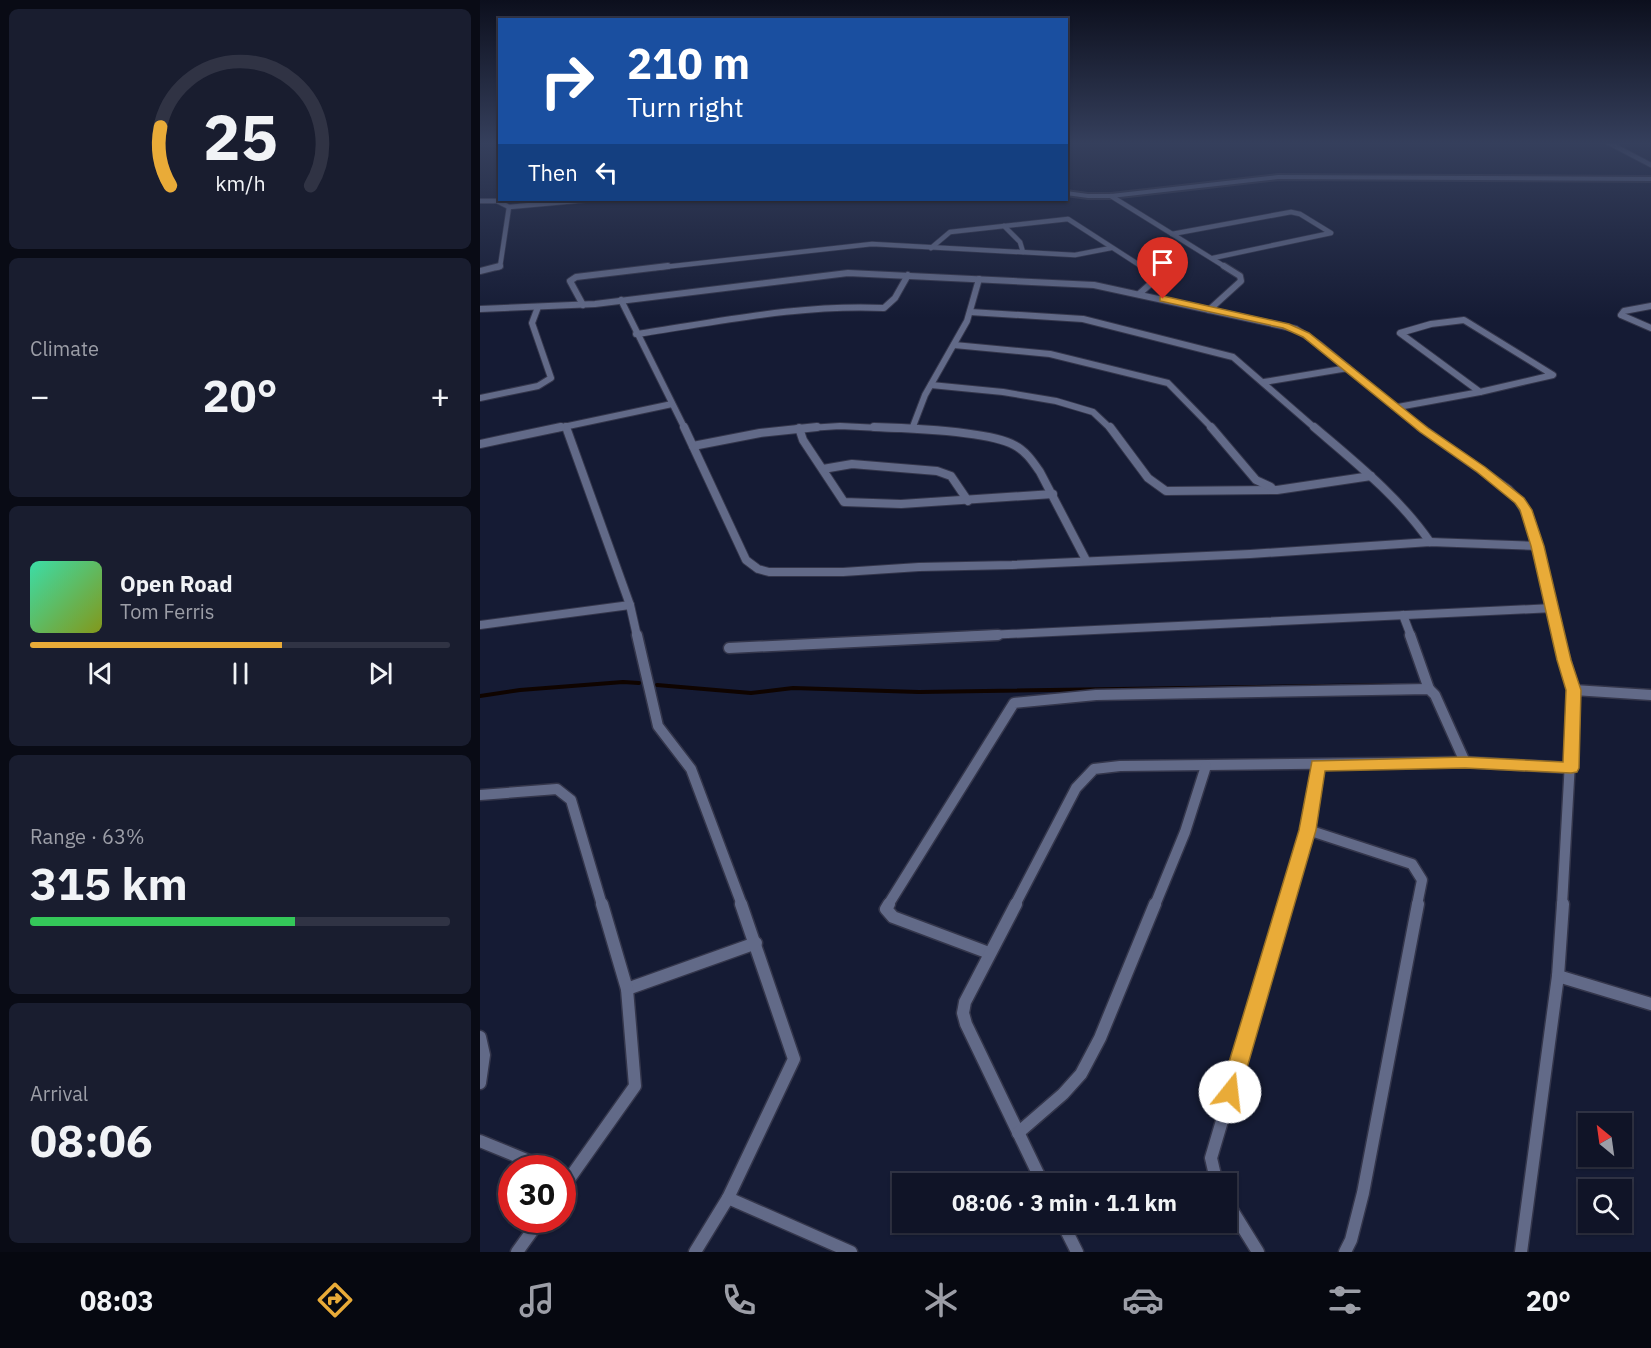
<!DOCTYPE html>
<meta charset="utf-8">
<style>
:root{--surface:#101427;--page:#191d2f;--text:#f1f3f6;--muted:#9c9ea7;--line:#303344;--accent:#e9ab38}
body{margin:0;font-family:"IBM Plex Sans",sans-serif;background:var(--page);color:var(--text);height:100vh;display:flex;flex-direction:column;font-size:22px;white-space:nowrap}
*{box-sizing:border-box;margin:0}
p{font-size:20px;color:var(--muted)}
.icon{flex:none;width:33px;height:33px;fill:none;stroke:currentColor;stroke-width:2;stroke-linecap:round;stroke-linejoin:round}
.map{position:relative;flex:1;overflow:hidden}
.panel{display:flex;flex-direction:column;gap:9px;padding:9px;background:#090b15;width:480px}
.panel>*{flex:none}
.guide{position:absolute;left:18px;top:18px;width:570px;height:183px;border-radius:0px;box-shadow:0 2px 4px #0004,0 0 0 2px var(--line);background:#1a4fa0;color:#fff;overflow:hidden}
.needle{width:39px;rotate:331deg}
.tools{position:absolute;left:1098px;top:1113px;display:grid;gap:12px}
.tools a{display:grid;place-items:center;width:54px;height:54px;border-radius:0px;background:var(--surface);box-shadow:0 2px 4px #0004,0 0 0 2px var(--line);font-size:30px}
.speed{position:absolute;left:18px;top:1155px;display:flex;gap:12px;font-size:30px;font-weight:700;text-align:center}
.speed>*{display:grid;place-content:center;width:78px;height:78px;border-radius:50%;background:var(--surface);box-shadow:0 2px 4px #0004,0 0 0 2px var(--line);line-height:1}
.speed .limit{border:9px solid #d22;background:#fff;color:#111}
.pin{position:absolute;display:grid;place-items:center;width:51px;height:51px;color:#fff;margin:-62px -26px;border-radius:50% 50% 50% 0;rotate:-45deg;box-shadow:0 0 6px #0007}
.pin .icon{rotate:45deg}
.me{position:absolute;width:66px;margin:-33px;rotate:16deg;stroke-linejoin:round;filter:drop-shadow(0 0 4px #0008)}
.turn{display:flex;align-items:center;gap:21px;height:126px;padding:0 30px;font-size:27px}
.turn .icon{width:78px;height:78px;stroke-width:2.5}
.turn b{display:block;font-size:42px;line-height:51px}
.then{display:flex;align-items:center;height:57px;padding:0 30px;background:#0003;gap:12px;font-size:22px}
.big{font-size:45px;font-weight:700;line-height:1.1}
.panel .card{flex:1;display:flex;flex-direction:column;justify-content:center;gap:9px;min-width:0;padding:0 21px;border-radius:9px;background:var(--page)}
.panel .dial{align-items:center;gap:0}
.dial svg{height:156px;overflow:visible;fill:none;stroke:var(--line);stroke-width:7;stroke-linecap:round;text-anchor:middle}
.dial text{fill:var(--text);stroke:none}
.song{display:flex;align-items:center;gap:18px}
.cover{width:72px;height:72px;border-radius:9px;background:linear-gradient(135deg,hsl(160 70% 55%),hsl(70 70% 35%))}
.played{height:6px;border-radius:3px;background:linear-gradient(90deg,var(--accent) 60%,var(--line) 60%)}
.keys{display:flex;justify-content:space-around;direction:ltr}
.heat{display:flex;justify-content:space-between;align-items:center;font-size:33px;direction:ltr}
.charge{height:9px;border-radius:4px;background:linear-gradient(90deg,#34c759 63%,var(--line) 0)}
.trip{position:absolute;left:412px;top:1173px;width:345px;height:60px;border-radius:0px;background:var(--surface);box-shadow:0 2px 4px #0004,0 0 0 2px var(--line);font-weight:700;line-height:60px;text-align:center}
.tab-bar{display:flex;height:96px;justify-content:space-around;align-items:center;background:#060810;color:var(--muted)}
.tab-bar .icon{width:42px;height:42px}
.tab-bar .active{color:var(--accent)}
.tab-bar b{font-size:27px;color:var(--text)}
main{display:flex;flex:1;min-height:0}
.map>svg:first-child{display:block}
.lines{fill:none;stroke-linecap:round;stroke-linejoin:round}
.stream{stroke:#0f0400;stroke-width:4}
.minor-far4-casing{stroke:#34364b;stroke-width:6}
.minor-far3-casing{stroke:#34364b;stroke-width:8}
.minor-far2-casing{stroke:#34364b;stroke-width:10}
.minor-far1-casing{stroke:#34364b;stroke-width:13}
.minor-casing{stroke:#34364b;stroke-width:15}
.tertiary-casing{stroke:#34364b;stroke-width:4}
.minor-far4{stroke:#626a88;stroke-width:4.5}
.minor-far3{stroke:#626a88;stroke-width:6}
.minor-far2{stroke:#626a88;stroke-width:8}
.minor-far1{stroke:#626a88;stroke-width:10}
.minor{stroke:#626a88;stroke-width:12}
.tertiary{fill:#626a88;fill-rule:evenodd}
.route{fill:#e9ab38;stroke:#976f24;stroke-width:1.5}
</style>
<main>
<section class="panel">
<div class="card dial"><svg viewBox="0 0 100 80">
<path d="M14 69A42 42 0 1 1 86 69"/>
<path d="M14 69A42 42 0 0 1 9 39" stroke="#e9ab38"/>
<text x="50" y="56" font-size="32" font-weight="700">25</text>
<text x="50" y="72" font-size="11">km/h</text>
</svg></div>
<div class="card"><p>Climate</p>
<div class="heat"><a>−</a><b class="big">20°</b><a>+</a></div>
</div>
<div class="card">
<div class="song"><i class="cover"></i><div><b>Open Road</b><p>Tom Ferris</p></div></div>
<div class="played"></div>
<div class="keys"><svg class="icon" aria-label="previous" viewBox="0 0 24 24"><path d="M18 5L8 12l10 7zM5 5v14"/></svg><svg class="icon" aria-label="pause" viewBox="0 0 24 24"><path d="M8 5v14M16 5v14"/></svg><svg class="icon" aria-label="next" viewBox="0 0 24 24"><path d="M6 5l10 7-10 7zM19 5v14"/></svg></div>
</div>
<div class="card"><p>Range · 63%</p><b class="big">315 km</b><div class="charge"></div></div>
<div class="card"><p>Arrival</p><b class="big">08:06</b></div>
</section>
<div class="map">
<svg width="1171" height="1252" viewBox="0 0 1171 1252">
<rect width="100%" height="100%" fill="#151b34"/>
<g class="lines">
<g class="stream">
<polyline points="177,685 271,693 313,688 439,692 911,685"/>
<polyline points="0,696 40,690 143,682 159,683"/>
</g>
<defs>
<g id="minor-far4">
<polyline points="1129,143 1171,165"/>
<polyline points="631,196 747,268"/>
<polyline points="0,201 17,201 29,207 106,200"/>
<polyline points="524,226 540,242 543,252"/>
<polyline points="692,234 811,212 820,214 851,233 733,258"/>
<polyline points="451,248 470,232 588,219 664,268"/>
<polyline points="16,268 20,267 29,207"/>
<polyline points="175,268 392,244 595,255 631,248"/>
</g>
<g id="minor-far3">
<polyline points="0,271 20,266"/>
<polyline points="659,294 676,279 675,275 662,266"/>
<polyline points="141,300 205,429"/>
<polyline points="103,305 90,281 96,277 188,266"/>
<polyline points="1171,306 1144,311 1141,315 1171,328"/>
<polyline points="0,309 115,304 368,273 614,285 816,329 840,345 942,429"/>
<polyline points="729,310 761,281 760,276 744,266"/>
<polyline points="490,312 603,319 753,357 836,429"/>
<polygon points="984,320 1073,375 1000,392 920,333 951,324"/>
<path d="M156 334C238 322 321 304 404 308L415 298 428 275"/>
<polyline points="474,345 570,354 688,383 733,429"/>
<polyline points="784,382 868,368"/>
<polyline points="451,385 523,392 576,401 613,412 631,429"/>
<polyline points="0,398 58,386 71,378 52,323 58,307"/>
<polyline points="918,407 1000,392"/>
<polyline points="86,426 87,429"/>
<polyline points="74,429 192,404"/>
<polyline points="313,429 360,426 420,429"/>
<polyline points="432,429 445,395 487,321 499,279"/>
</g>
<g id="minor-far2">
<polyline points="86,427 150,605 157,636"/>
<polyline points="204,427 266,560 278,569 289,572 363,572 439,567 532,565 770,554 950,542 1058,546"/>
<path d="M394 427C426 428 509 431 534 445 546 451 553 462 560 472L606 560"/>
<polyline points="630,427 668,478 686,491 797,490 891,476"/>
<polyline points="731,427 776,480 791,487"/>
<path d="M834 427C875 462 919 497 950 542"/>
<polyline points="940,427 1028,489 1039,501 1049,519 1078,636"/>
<polyline points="319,428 323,440 364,502 421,504 573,494"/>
<polyline points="0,444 81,427"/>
<polyline points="213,446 280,433 337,427"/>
<polyline points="343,469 372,464 457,471 471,476 488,501"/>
<polyline points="923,615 931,636"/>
<polyline points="0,625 150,605"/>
<polyline points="487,636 1073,608"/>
</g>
<g id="minor-far1">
<polyline points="157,635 178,726 211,769 262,905"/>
<polyline points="930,635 949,689"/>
<polyline points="1078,635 1094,690 1082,905"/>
<polyline points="249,648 518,635"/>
<polyline points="1094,690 1171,695"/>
<polyline points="0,795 77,789 91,800 122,905"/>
<polyline points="828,830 932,864 942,880 937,905"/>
<polyline points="408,905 534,703 616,695 949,689 955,695 985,762"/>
<polyline points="535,905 596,788 614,769 640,766 985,762 1091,768"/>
<polyline points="675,905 705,832 726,766"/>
<polyline points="806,905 828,830 838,765"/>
</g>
<g id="minor">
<polyline points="409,904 406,909 413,917 509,953"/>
<polyline points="536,904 485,1002 483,1013 486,1024 563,1184"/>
<polyline points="1078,976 1171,1004"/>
<polyline points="147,989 276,943"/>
<polyline points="0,1037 4,1055 0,1083"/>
<polyline points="538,1133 583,1094 601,1074 620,1038 675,904"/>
<polyline points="0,1141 66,1168"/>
<polyline points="737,1184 731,1158 806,904"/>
<polyline points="82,1189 155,1086 147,989 122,904"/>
<polyline points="248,1198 371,1252"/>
<polyline points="747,1202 778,1252"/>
<polyline points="582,1222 597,1252"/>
<polyline points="37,1252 60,1220"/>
<polyline points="215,1252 248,1198 314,1059 261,904"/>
<polyline points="865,1252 871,1240 883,1193 938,904"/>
<polyline points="1041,1252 1078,976 1083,904"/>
</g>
<polygon id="tertiary" points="798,175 1171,177 1171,181 798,179 631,198 608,198 586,195 586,191 608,194 631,194"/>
</defs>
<use href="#minor-far4" class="minor-far4-casing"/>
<use href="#minor-far3" class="minor-far3-casing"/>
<use href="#minor-far2" class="minor-far2-casing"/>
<use href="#minor-far1" class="minor-far1-casing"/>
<use href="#minor" class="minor-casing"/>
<use href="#tertiary" class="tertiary-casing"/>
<use href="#minor-far4" class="minor-far4"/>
<use href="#minor-far3" class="minor-far3"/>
<use href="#minor-far2" class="minor-far2"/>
<use href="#minor-far1" class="minor-far1"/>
<use href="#minor" class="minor"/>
<use href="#tertiary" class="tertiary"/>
</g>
<linearGradient id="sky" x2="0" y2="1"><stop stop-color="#0c0f1d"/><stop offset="0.45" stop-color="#353f5c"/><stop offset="1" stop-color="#353f5c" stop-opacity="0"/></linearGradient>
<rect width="1171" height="318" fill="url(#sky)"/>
<polygon class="route" points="683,296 809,324 829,333 948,428 1005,467 1044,498 1052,510 1064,546 1091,660 1101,690 1099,768 1097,772 1091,773 985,768 845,771 836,830 760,1092 757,1099 750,1102 743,1099 740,1092 819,830 832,761 985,757 1083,762 1086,690 1077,660 1051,546 1040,510 1035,503 997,472 940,432 823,337 803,328 680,301 680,297"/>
</svg>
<div class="tools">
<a><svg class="needle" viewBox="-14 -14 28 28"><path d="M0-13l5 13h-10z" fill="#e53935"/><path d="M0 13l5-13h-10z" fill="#9c9ea7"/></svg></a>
<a><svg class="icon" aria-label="search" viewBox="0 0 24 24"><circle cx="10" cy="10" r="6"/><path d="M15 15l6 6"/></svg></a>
</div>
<div class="speed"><div class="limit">30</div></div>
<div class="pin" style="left:683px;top:299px;background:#d93025"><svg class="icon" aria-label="arrive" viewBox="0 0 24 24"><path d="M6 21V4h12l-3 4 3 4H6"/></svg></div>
<svg class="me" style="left:750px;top:1092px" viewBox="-20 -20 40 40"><circle r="19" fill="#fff"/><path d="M0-13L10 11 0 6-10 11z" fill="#e9ab38"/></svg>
<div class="trip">08:06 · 3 min · 1.1 km</div>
<div class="guide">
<div class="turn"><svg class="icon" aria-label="right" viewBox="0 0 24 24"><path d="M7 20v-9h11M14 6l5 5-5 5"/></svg><div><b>210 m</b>Turn right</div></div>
<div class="then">Then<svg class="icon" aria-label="left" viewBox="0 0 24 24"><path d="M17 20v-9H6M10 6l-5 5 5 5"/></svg></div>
</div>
</div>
</main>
<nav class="tab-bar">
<b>08:03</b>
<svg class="icon active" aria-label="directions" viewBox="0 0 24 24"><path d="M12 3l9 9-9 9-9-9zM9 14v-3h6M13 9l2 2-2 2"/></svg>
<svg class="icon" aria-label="music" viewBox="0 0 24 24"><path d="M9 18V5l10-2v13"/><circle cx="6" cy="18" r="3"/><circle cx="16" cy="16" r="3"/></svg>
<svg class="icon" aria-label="phone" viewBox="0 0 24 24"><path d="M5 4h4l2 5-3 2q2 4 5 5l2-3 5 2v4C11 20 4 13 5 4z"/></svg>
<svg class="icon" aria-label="climate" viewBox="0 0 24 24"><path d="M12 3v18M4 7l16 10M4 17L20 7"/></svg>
<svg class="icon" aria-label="car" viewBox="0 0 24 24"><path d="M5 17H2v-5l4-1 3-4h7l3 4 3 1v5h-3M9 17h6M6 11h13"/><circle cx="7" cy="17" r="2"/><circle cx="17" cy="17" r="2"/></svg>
<svg class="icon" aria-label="filters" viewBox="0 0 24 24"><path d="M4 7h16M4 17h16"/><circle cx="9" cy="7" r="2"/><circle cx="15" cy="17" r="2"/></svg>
<b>20°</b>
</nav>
